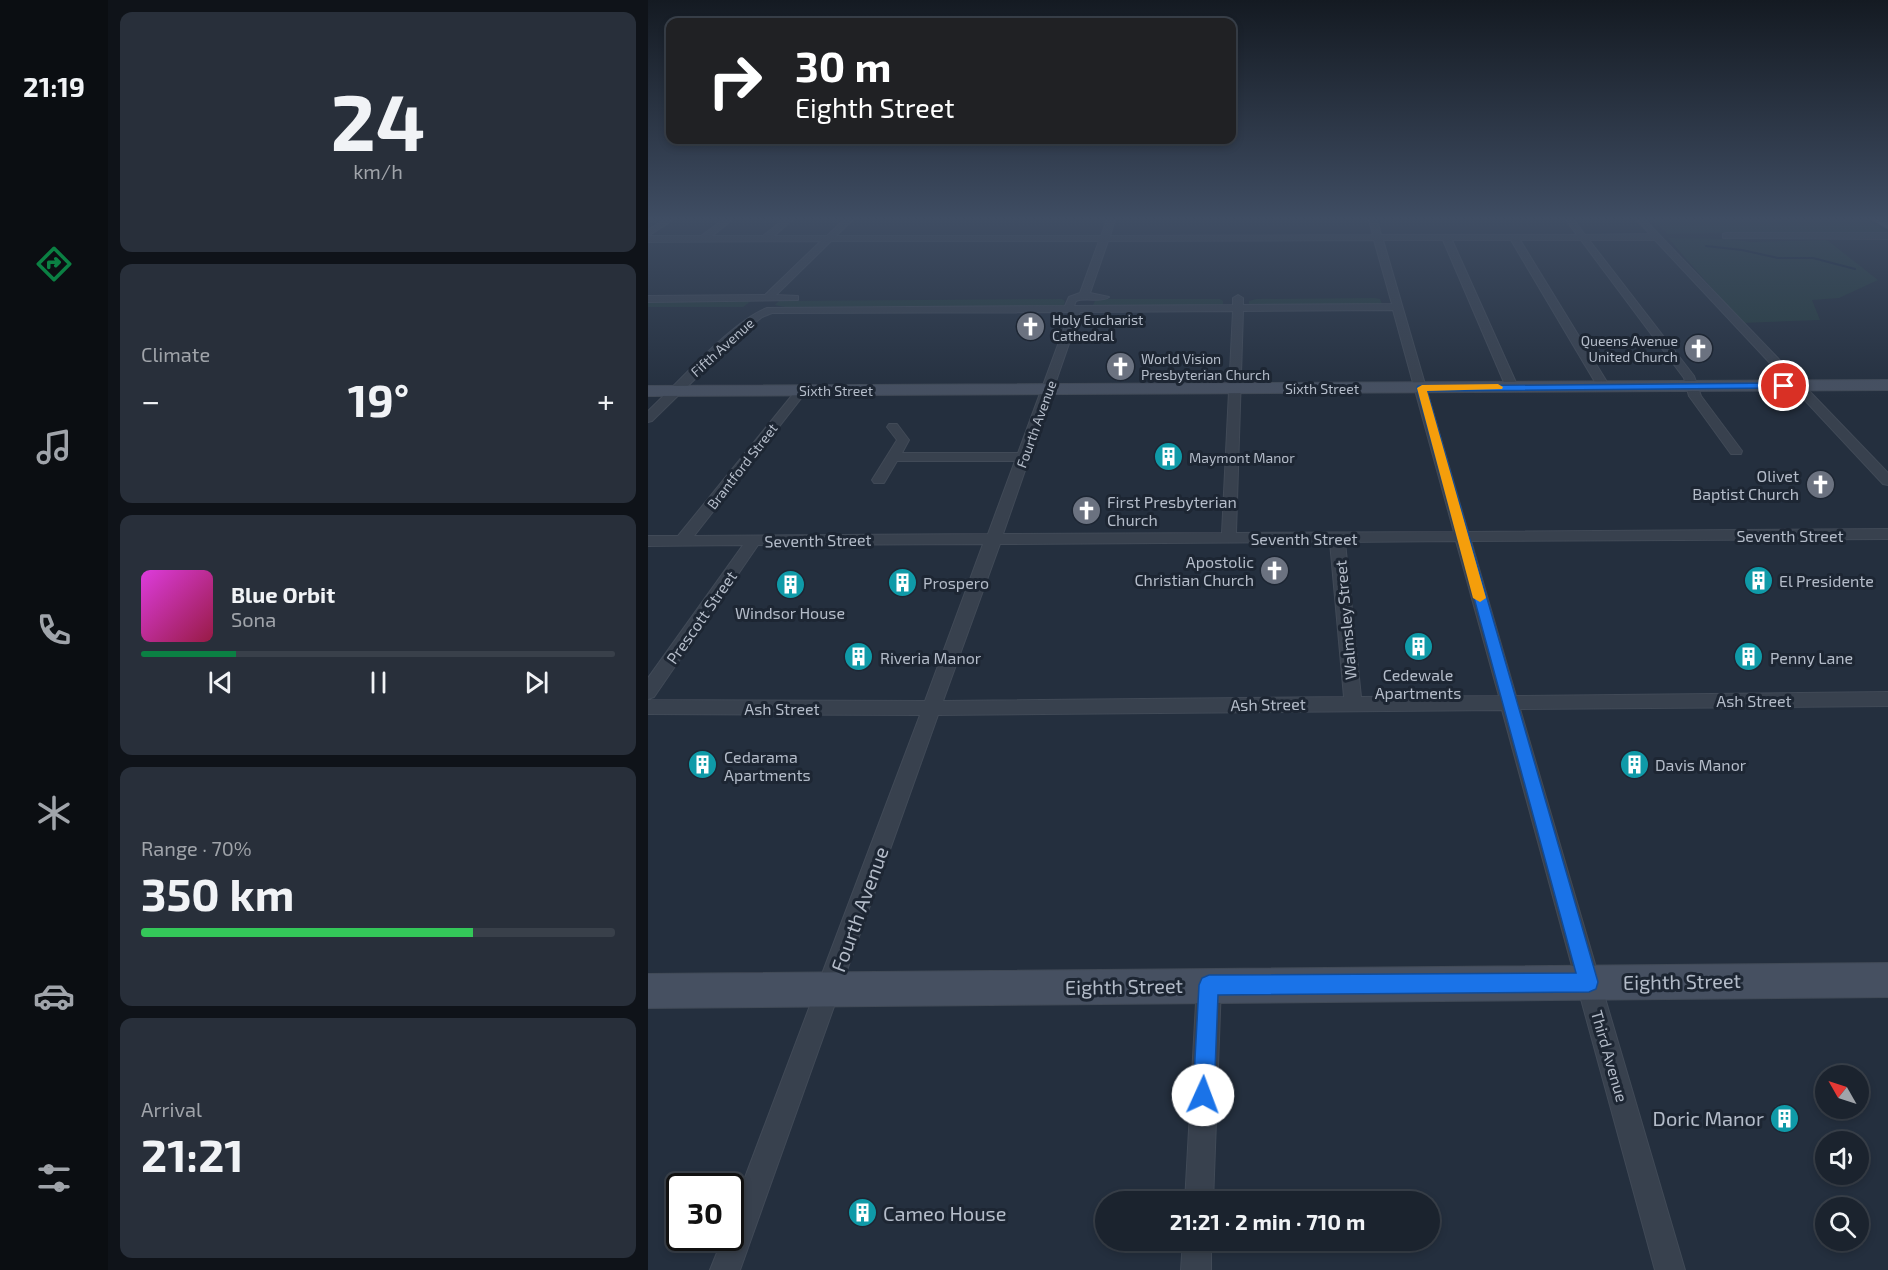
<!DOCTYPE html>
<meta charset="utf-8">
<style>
:root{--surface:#1b232e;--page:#282f3a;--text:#f1f3f6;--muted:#a0a4aa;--line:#39404a;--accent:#0b8043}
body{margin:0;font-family:"Exo 2",sans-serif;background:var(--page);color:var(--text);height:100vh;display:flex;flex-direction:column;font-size:22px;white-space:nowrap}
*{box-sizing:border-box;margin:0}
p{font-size:20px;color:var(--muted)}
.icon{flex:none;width:33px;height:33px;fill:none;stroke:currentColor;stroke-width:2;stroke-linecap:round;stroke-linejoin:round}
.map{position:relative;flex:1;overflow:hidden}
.side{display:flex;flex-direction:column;gap:12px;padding:12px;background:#0f1319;width:540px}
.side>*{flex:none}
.guide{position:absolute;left:18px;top:18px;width:570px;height:126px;border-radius:12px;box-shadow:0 3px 9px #0003,0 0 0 2px var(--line);background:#202124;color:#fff;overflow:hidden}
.needle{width:39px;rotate:309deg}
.controls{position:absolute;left:1167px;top:1065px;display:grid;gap:12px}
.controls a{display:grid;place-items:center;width:54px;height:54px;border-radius:50%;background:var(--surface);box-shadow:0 3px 9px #0003,0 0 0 2px var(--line);font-size:30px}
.speed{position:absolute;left:18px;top:1173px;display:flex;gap:12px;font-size:30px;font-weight:700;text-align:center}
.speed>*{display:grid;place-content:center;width:78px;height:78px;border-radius:50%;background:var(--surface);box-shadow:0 3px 9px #0003,0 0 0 2px var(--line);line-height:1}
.speed .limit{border:3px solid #111;border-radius:9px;background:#fff;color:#111}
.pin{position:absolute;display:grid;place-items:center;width:51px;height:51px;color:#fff;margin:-26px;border:3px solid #fff;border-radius:50%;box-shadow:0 2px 6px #0007}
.me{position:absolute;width:66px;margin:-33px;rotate:2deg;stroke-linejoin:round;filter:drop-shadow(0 0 4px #0008)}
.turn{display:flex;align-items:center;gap:21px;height:126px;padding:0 30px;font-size:27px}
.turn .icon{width:78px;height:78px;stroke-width:2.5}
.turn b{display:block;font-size:42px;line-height:51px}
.big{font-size:45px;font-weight:700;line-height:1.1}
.side .widget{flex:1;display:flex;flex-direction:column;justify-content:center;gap:9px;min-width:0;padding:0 21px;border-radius:12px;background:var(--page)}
.side .dial{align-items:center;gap:0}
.dial b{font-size:78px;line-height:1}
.song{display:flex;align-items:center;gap:18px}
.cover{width:72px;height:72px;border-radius:9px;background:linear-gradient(135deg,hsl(300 70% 55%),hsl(340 70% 35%))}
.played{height:6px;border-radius:3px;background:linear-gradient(90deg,var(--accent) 20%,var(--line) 20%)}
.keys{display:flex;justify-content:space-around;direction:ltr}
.heat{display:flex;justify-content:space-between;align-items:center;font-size:33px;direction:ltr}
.charge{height:9px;border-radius:4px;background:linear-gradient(90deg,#34c759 70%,var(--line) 0)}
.trip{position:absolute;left:447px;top:1191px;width:345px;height:60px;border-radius:30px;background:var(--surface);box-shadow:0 3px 9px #0003,0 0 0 2px var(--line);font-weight:700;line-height:60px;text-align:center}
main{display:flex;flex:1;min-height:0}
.tabs{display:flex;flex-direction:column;width:108px;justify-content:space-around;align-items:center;background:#0b0e12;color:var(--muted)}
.tabs .icon{width:42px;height:42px}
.tabs .current{color:var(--accent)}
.tabs b{font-size:27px;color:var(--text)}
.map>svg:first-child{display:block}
.green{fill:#263c3f}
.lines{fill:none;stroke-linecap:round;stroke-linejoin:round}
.stream{stroke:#17263c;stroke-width:2}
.street-casing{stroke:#414a57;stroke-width:2}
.secondary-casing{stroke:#414a57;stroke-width:2}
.primary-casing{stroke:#414a57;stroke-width:1}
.street{fill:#38414e;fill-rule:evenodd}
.secondary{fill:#465061;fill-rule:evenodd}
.primary{fill:#56606e;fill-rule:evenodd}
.route{fill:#1a73e8;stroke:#114b97;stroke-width:1.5}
.slow{fill:#f59e0b}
.labels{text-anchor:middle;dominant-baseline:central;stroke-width:6;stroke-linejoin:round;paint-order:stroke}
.far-poi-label{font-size:14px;fill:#b4bcc9;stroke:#1d2633;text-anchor:start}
.far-street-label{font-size:14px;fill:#b4bcc9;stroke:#1d2633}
.poi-label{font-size:16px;fill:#b4bcc9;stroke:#1d2633;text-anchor:start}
.street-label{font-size:16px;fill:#b4bcc9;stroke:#1d2633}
.near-street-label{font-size:20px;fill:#b4bcc9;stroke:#1d2633}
.near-poi-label{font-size:20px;fill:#b4bcc9;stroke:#1d2633;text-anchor:end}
</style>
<main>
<nav class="tabs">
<b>21:19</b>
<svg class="icon current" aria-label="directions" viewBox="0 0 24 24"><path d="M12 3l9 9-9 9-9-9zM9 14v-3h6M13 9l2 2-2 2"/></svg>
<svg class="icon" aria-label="music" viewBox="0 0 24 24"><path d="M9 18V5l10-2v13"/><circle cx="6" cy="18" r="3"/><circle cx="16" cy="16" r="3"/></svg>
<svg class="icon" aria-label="phone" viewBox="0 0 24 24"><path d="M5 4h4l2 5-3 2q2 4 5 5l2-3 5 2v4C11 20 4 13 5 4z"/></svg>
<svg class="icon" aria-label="climate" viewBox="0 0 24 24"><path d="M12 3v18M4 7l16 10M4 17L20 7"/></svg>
<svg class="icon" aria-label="car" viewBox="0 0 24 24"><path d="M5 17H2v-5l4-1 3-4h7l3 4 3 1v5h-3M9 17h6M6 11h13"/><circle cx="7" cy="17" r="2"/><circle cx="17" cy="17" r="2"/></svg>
<svg class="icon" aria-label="filters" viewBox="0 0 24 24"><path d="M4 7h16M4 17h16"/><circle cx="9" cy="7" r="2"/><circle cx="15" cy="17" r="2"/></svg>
</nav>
<section class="side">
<div class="widget dial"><b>24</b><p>km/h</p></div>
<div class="widget"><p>Climate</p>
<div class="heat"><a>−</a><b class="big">19°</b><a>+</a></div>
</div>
<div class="widget">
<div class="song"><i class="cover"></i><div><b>Blue Orbit</b><p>Sona</p></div></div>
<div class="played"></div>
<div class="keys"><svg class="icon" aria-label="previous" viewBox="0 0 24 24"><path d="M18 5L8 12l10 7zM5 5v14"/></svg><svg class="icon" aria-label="pause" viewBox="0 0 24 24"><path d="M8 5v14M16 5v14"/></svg><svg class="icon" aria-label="next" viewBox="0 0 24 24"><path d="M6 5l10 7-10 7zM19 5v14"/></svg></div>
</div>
<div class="widget"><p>Range · 70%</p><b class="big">350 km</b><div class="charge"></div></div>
<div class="widget"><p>Arrival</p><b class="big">21:21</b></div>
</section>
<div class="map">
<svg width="1240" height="1270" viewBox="0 0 1240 1270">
<rect width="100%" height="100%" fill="#242f3e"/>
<g class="green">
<polygon points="1004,220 1220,220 1240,232 1167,235 1109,232 1020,234"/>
<polygon points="1020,238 1081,239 1103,242 1179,240 1230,280 1191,298 1164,300 1172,320 1094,323"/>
<polygon points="726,298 732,299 734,304 601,304 601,301 608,299"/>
<polygon points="414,299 417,301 416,305 411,306 137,307 127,305 131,301"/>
<polygon points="451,299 572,299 575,301 575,304 571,306 445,305 447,301"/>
<polygon points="0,301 103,301 95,307 0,307"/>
</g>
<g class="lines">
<polyline class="stream" points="1058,246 1094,250 1130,258 1165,258 1207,269"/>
<defs>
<g id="street">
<path d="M16 220H25L0 236H53L75 220H84L64 236H115L135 220H144L126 236H179L196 220H204L188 236H453L459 220H467L462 236 725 235 721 220H729L733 235H929L918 220H926L937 235 1002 234 989 220H997L1240 473V485L1235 484 1007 240H941L1046 376 1053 396 1094 451 1093 454H1083L1041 396 1036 378 933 240H872L962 387 956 390 950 387 863 240H804L870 387 864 390 858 387 795 240H735L820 532 1240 529V539L823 541 868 696 1240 692V706L872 709 1037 1270H1007L854 710 290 715 92 1270H62L75 1238H82V1217L272 715 0 714V700L277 701 335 544 110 545 6 697 0 699V678L95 545 0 546V536H30L150 388H158V392L46 536 340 534 367 461H249L236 483H226L224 480 249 440 239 427 241 424H249L261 440 254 453H370L422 312 124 313 114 317 90 337 4 421 0 422V411C30 383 84 321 119 308L417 306 421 297 432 293 451 241H183L128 295 150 296V300L0 302V296L117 295 173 241 0 242V230ZM726 240 744 304 595 305V298L590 295 585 298V305L426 306 428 301C439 297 453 303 461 297L442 293 460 241ZM745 310 806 532 588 533 595 311ZM585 311 574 533 355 534 432 312ZM808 541 851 696 713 697 697 542ZM682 542 696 697 295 701 352 544Z"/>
<polygon points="1078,233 1240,233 1240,239 1075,238 1075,234"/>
<polygon points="561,973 569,977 573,985 565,1202 537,1202 549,985 553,977"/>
<polygon points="535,1240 563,1240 563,1270 533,1270"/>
</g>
<g id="secondary">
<polygon points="1240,380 1240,390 0,396 0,386"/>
<polygon points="1240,963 1240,997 0,1008 0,974"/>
</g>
<polygon id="primary" points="1225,220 1240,220 1240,229"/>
</defs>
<use href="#street" class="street-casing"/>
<use href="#secondary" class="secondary-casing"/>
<use href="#primary" class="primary-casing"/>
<use href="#street" class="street"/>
<use href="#secondary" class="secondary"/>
<use href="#primary" class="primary"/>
</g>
<linearGradient id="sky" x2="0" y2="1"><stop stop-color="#141a22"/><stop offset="0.55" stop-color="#3f4d63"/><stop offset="1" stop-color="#3f4d63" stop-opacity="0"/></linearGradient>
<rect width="1240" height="398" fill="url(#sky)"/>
<polygon class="route" points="1136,383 1141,386 1140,388 779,391 950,982 948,989 941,992 570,995 566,1095 563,1103 555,1106 548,1103 545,1095 551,985 554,978 561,975 928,973 769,388 770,386"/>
<polygon class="slow" points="850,384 855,387 854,389 779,391 838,598 832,602 825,598 769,388 774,385"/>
<defs>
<symbol id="church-disc" viewBox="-11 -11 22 22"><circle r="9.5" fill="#6b7280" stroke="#1d2633"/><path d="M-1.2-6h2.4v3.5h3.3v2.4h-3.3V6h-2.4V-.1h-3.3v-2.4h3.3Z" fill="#fff"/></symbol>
<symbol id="building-disc" viewBox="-11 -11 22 22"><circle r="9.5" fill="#0f9aa8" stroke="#1d2633"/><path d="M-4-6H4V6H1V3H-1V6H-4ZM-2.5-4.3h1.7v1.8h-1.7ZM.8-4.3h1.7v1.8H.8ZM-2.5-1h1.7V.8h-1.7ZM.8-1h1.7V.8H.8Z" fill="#fff"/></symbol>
</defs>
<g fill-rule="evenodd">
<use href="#church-disc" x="366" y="310" width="33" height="33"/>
<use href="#church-disc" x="1034" y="332" width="33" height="33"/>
<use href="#church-disc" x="456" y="350" width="33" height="33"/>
<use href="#building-disc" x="504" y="440" width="33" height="33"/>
<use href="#church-disc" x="1156" y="468" width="33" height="33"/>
<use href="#church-disc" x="422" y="494" width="33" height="33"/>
<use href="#church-disc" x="610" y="554" width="33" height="33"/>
<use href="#building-disc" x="1094" y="564" width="33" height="33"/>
<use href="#building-disc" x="238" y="566" width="33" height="33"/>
<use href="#building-disc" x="126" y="568" width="33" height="33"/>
<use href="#building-disc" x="754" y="630" width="33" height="33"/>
<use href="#building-disc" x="194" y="640" width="33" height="33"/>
<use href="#building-disc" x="1084" y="640" width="33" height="33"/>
<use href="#building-disc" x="970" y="748" width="33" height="33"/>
<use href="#building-disc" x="38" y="748" width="33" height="33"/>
<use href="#building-disc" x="1120" y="1102" width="33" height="33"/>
<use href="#building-disc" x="198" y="1196" width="33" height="33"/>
</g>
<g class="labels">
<g class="far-poi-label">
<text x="404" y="319">Holy Eucharist<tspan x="404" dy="16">Cathedral</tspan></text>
<text x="1030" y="340" text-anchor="end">Queens Avenue<tspan x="1030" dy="16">United Church</tspan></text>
<text x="493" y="358">World Vision<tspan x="493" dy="16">Presbyterian Church</tspan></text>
<text x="541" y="457">Maymont Manor</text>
</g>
<g class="far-street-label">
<text transform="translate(74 347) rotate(-42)">Fifth Avenue</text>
<text x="674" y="388">Sixth Street</text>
<text x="188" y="390">Sixth Street</text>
<text transform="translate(388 424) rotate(-70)">Fourth Avenue</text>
<text transform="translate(94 466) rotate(-52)">Brantford Street</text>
</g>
<g class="poi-label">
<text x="1151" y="475" text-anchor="end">Olivet<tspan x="1151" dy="18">Baptist Church</tspan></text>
<text x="459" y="501">First Presbyterian<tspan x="459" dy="18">Church</tspan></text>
<text x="606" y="561" text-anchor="end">Apostolic<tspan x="606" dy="18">Christian Church</tspan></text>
<text x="1131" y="580">El Presidente</text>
<text x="275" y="582">Prospero</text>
<text x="142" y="612" text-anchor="middle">Windsor House</text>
<text x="232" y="657">Riveria Manor</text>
<text x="1122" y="657">Penny Lane</text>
<text x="770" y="674" text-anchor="middle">Cedewale<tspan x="770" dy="18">Apartments</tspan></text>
<text x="76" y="756">Cedarama<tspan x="76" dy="18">Apartments</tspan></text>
<text x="1007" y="764">Davis Manor</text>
</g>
<g class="street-label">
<text x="1142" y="535">Seventh Street</text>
<text x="656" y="538">Seventh Street</text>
<text transform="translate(170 540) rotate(-1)">Seventh Street</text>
<text transform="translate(53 617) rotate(-55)">Prescott Street</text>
<text transform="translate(697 620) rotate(-95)">Walmsley Street</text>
<text x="1106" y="700">Ash Street</text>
<text transform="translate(620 704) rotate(-1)">Ash Street</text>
<text x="134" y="708">Ash Street</text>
<text transform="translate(962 1056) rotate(74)">Third Avenue</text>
</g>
<g class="near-street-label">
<text transform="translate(211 909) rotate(-70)">Fourth Avenue</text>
<text transform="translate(1034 981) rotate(-1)">Eighth Street</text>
<text transform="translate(476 986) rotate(-1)">Eighth Street</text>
</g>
<g class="near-poi-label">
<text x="1116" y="1118">Doric Manor</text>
<text x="235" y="1213" text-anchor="start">Cameo House</text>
</g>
</g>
</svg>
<div class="controls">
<a><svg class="needle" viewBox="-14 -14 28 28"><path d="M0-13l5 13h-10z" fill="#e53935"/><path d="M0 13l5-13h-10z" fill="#a0a4aa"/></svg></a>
<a><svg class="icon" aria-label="sound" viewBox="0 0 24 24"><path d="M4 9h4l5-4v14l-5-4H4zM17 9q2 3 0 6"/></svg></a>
<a><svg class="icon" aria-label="search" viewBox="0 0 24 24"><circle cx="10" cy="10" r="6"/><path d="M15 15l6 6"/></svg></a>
</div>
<div class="speed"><div class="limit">30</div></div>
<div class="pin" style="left:1136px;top:386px;background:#d93025"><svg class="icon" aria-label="arrive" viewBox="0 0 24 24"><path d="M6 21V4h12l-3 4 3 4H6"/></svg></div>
<svg class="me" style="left:555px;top:1095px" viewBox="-20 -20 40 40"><circle r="19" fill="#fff"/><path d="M0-13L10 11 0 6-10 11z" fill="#1a73e8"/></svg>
<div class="trip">21:21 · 2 min · 710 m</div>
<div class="guide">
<div class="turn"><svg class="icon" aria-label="right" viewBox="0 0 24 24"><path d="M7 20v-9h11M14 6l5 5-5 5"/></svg><div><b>30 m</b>Eighth Street</div></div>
</div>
</div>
</main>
